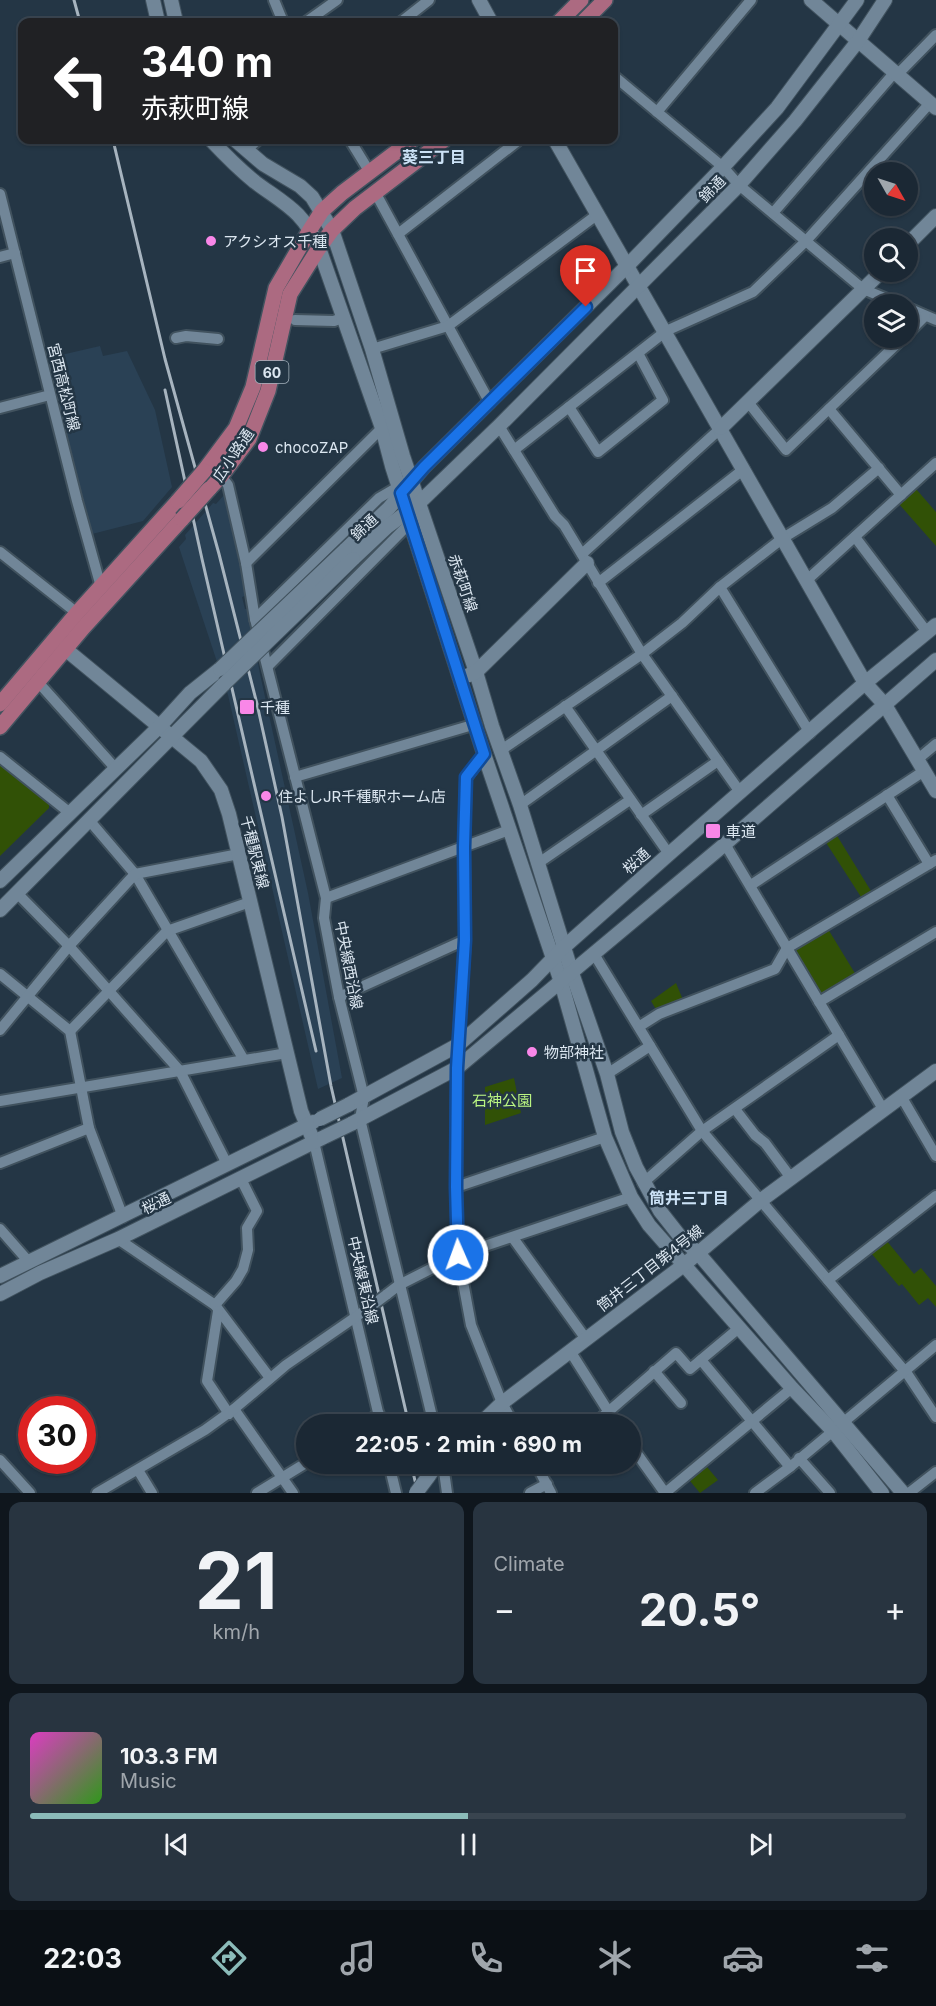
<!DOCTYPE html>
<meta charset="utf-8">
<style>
:root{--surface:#1b2834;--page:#283440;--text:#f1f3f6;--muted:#a0a6ac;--line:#39444f;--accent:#8bbbb9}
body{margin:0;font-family:Inter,"Noto Sans JP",sans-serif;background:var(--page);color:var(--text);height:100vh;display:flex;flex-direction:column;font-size:22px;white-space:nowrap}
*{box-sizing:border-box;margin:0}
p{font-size:20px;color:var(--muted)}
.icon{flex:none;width:33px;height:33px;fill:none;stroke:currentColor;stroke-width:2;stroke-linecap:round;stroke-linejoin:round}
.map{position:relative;height:1493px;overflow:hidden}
.drawer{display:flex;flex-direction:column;gap:9px;padding:9px;background:#0f161d;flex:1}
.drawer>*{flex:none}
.top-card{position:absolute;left:18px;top:18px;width:600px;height:126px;border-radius:12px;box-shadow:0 2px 4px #0004,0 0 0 2px var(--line);background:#202124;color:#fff;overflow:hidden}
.needle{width:39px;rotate:129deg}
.fabs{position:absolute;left:864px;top:162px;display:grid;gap:12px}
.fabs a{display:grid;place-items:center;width:54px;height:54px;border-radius:50%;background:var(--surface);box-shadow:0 2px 4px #0004,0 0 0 2px var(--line);font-size:30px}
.speed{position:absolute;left:18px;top:1396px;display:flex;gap:12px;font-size:30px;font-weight:700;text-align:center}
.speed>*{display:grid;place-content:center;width:78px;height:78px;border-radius:50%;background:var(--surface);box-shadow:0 2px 4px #0004,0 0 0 2px var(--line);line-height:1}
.speed .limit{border:9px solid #d22;background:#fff;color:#111}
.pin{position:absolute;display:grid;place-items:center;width:51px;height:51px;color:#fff;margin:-62px -26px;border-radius:50% 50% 50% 0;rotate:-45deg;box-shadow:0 0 6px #0007}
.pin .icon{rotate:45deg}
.me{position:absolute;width:66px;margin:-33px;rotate:358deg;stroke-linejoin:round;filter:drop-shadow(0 0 4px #0008)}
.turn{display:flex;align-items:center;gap:21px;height:126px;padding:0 24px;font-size:27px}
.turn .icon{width:78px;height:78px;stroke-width:2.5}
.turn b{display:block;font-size:42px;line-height:51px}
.big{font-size:45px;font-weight:700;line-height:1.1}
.drawer .card{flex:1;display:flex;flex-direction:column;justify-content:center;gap:9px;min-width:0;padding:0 21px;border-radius:12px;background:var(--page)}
.drawer .dial{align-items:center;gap:0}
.dial b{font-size:78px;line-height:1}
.song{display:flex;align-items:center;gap:18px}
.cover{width:72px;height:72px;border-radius:9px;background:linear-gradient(135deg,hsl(310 70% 55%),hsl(110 70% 35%))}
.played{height:6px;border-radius:3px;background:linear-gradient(90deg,var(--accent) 50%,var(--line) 50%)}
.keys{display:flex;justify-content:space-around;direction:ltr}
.heat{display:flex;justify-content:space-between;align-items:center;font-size:33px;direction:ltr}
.drawer .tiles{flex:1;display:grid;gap:9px;grid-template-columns:1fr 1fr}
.card:last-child{grid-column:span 2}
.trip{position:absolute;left:296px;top:1414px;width:345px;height:60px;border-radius:30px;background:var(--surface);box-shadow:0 2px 4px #0004,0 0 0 2px var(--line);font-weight:700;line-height:60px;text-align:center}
.tabs{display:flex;height:96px;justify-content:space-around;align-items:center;background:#0b1015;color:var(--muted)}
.tabs .icon{width:42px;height:42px}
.tabs .selected{color:var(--accent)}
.tabs b{font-size:27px;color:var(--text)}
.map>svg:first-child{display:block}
.built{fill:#2a4155}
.green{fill:#315106}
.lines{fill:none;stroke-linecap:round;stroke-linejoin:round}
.street-casing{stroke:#41525e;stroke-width:14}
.secondary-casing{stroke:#41525e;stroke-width:16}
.primary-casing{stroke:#41525e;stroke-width:18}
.street{stroke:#718698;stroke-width:10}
.secondary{stroke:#718698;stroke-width:14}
.primary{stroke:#ac6a81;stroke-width:15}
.rail{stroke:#a7b4bf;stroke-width:3}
.street-bridge-casing{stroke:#41525e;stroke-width:14;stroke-linecap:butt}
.secondary-bridge-casing{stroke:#41525e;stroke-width:16;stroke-linecap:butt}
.primary-bridge-casing{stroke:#41525e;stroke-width:18;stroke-linecap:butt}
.street-bridge{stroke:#718698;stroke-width:10}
.secondary-bridge{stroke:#718698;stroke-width:14}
.primary-bridge{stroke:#ac6a81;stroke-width:15}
.route-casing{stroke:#114b97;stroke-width:15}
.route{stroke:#1a73e8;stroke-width:10}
.poi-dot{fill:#f987e8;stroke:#243645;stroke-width:2}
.labels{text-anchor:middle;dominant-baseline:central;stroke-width:5;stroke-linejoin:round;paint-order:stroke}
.shield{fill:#243645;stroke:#a5b2bd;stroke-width:1.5}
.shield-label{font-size:14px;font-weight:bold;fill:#dce7f1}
.street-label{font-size:15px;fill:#dce7f1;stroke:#243645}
.poi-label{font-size:15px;fill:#dce7f1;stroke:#243645;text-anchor:start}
.park-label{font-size:15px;fill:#baf582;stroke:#243645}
.neighbourhood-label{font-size:16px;font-weight:bold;fill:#cce2f6;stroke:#243645}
</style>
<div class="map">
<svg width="936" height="1493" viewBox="0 0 936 1493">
<rect width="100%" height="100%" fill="#243645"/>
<g class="built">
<polygon points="100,346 103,356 127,351 155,410 172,487 143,521 92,534 68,445 48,358"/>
<polygon points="224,495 247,595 242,597 245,609 248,609 260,674 308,893 342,1078 318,1089 228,695 179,547 186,539 185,535 213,503 216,504"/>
</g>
<g class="green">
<polygon points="916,489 936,512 936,546 899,504"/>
<polygon points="0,763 49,803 49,808 0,856"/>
<polygon points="836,834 871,891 861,897 825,841"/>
<polygon points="828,929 856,975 821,996 794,949"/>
<polygon points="676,983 683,1000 657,1011 651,1001"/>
<polygon points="514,1078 521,1113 485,1125 485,1087"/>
<polygon points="886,1240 914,1274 921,1268 936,1286 936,1307 928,1298 919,1305 902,1284 899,1286 871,1253"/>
<polygon points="707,1467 718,1480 700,1493 690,1481"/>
</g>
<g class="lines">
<defs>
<g id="street">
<polyline points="274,0 283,22"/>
<polyline points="306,22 337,0"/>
<polyline points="401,22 429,0"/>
<polyline points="897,75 936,35"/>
<polyline points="614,76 723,167 739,185 863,289 899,304"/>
<polyline points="657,112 751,0"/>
<polyline points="350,140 369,171"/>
<polyline points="246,150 258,140"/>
<polyline points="375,192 490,403"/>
<polyline points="0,194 77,501 101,587"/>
<polyline points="773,213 895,72"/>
<polyline points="398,234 519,140"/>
<polyline points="0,257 15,253"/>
<polyline points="908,308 936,320"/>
<polyline points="295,320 334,321 344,317"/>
<polyline points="908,333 925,316"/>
<polyline points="176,338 186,336 218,339"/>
<polyline points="372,349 448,326 598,214"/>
<polyline points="748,402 786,450 903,338"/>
<polyline points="569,407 598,452 663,400 639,355"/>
<polyline points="0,408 50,395"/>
<polyline points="829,409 901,495"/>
<polyline points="499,426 555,516 564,525 642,654 740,792"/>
<polyline points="514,450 666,331 753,292 806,241 930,103"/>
<polyline points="221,476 228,485 246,563 255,619 326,898 324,918 339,997 364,1097 360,1119 434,1425"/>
<polyline points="855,537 927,632"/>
<polyline points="0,552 77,613"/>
<polyline points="582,554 721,428"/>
<polyline points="246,563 382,428"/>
<polyline points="807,580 936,463"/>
<polyline points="598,583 744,469"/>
<polyline points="720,587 810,733"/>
<polyline points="255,619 379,498 403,484"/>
<polyline points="268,666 411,522 412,519"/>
<polyline points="38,682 116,769"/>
<polyline points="565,706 669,854"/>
<polyline points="500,751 642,654 682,623 720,587 783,538 832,508 879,468"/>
<polyline points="484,754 466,778 464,847 465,940 457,1068 456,1187 458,1255 471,1325 502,1403 514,1425"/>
<polyline points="0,757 70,813"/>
<polyline points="918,759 936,744"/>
<polyline points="295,777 476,724"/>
<polyline points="887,795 929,864"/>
<polyline points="520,805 672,696"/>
<polyline points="641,815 718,761"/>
<polyline points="89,820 135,874 244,1060"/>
<polyline points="725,844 883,1109"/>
<polyline points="537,864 630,800"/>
<polyline points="751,885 924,771"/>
<polyline points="17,893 69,946 180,1071 227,1164"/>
<polyline points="326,898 509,830"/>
<polyline points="594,954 702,1131 908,1375 936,1417"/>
<polyline points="0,974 70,1031 89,1128 123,1217"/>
<polyline points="339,997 465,940"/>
<polyline points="819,1002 936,932"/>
<polyline points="640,1026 659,1014 775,969 787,948 936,860"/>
<polyline points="0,1030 69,946 135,874 239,854"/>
<polyline points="70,1031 167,931 250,902"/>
<polyline points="607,1074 650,1046"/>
<polyline points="901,1096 936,1156"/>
<polyline points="0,1101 287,1053"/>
<polyline points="735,1109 755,1135 765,1143 791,1178"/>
<polyline points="314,1142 381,1425"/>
<polyline points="0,1163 89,1128"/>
<polyline points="643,1183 702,1131 839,1035"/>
<polyline points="456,1187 605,1137"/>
<polyline points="0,1229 29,1262"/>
<polyline points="513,1238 586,1339"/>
<polyline points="118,1239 215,1305 270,1378"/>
<polyline points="828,1280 936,1196"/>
<polyline points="386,1295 399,1285 458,1255 631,1197"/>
<polyline points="215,1305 236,1281 243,1269 248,1250 247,1228 257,1211 241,1179"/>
<polyline points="218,1311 207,1381 229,1414"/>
<polyline points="570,1351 617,1425"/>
<polyline points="701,1360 790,1467"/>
<polyline points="654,1371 681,1403"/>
<polyline points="234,1409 293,1493"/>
<polyline points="362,1425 379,1414"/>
<polyline points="593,1425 676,1353 690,1369 739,1328"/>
<polyline points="630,1444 665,1493"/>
<polyline points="799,1458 830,1493"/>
<polyline points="0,1460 30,1493"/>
<polyline points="389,1464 396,1493"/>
<polyline points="443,1464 447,1493"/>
<polyline points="536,1464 551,1493"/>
<polyline points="138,1470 152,1493"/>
<polyline points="97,1493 205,1430 234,1409 286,1365 370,1307"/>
<polyline points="257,1493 306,1463"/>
<polyline points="530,1493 547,1484"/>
<polyline points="665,1493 792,1388"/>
<polyline points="755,1493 790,1467 936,1345"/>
<polyline points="909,1493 936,1472"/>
</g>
<g id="secondary">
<polyline points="153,0 158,22"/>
<polyline points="171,0 176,22"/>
<polyline points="479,0 491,22"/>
<polyline points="811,0 936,108"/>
<path d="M211 140C225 155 239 169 255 182 286 205 303 211 319 248L382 428 392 466 484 754 561 982 605 1137 631 1197 649 1225 792 1388 833 1431 882 1493"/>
<polyline points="235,140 263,164 300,186 312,197 332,230 372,349 403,456 476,672 492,726 520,805 572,973 607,1074 622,1132 636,1167 660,1211 682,1239 698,1253 903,1493"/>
<polyline points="555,140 865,683 885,705 936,791"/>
<polyline points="908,244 936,216"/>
<polyline points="721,428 881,272"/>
<polyline points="345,550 389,508 424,467 628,265 723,167 777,108 857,0"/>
<polyline points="353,559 387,527 419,503 499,426 739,185 795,121 858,41 885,0"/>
<polyline points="58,643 201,761 221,790 229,814 301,1111 314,1142"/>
<polyline points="469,675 476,672 587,563"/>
<polyline points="0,881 160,726 190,693 220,669"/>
<polyline points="0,910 224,684"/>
<polyline points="348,1105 458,1045 532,980 564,947 669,854 865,683 936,625"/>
<polyline points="351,1124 457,1068 725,844 936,660"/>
<polyline points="0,1276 313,1122"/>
<polyline points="0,1294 40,1273 118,1239 322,1138"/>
<polyline points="479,1425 502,1403 685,1264 760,1201 936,1071"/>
<polyline points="428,1477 437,1464"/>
</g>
<g id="primary">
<polyline points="559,22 581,0"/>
<polyline points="583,22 605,0"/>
<polyline points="204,471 236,428 253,387 276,288 311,228 322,211 342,193 412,140"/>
<polyline points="209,489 221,476 249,439 268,391 290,294 319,248 332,230 355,208 444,140"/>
<polyline points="0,704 77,613 178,501"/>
<polyline points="0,727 83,628 182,519"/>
</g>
</defs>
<use href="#street" class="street-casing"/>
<use href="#secondary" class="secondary-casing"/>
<use href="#primary" class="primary-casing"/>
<use href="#street" class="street"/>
<use href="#secondary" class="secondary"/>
<use href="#primary" class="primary"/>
<g class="rail">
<polyline points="74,0 80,22"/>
<polyline points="113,140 165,359 219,554 257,704 282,817 331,1086 409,1425"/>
<polyline points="165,390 202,559 316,1051"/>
<polyline points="411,1464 418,1493"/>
</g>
<defs>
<polyline id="street-bridge" points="370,1307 386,1295"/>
<g id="secondary-bridge">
<polyline points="220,669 345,550"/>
<polyline points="224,684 353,559"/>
<polyline points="320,1119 348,1105"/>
<polyline points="324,1137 351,1124"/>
<polyline points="416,1493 428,1477"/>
</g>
<g id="primary-bridge">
<polyline points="178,501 204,471"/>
<polyline points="182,519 209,489"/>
</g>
</defs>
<use href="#street-bridge" class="street-bridge-casing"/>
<use href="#secondary-bridge" class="secondary-bridge-casing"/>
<use href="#primary-bridge" class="primary-bridge-casing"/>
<use href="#street-bridge" class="street-bridge"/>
<use href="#secondary-bridge" class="secondary-bridge"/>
<use href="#primary-bridge" class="primary-bridge"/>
</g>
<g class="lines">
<defs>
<polyline id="route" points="458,1255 456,1187 457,1068 465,940 464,847 466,777 484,754 401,493 424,467 586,307"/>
</defs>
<use href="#route" class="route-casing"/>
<use href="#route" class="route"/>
</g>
<g class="poi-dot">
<circle cx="211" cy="241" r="6"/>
<circle cx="263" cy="447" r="6"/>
<rect x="239" y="699" width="16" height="16" rx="3"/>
<circle cx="266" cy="796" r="6"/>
<rect x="705" y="823" width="16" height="16" rx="3"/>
<circle cx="532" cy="1052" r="6"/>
</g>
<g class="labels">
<rect class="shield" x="255.5" y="361" width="33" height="22" rx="4.5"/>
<g class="shield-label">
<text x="272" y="372">60</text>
</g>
<g class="street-label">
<text transform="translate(712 189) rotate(-46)">錦通</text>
<text transform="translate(64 387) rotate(76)">宮西高松町線</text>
<text transform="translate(233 455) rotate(-56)">広小路通</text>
<text transform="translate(364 527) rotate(-43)">錦通</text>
<text transform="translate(463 583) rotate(71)">赤萩町線</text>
<text transform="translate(255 852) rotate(76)">千種駅東線</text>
<text transform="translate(636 861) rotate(-42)">桜通</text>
<text transform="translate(349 965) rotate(79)">中央線西沿線</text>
<text transform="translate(156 1203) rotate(-26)">桜通</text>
<text transform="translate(650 1268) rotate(-38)">筒井三丁目第4号線</text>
<text transform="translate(363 1280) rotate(77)">中央線東沿線</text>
</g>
<g class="poi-label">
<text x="223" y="241">アクシオス千種</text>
<text x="275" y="447">chocoZAP</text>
<text x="260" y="707">千種</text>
<text x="278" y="796">住よしJR千種駅ホーム店</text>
<text x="726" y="831">車道</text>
<text x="544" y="1052">物部神社</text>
</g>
<g class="park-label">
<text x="502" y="1100">石神公園</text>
</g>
<g class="neighbourhood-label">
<text x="434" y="157">葵三丁目</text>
<text x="689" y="1198">筒井三丁目</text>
</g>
</g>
</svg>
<div class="fabs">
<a><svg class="needle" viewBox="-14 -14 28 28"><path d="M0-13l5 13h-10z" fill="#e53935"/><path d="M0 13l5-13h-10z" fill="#a0a6ac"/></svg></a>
<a><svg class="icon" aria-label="search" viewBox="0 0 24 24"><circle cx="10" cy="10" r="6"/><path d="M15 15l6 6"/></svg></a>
<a><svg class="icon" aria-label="layers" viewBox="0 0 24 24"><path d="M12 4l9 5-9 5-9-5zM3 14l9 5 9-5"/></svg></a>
</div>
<div class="speed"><div class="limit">30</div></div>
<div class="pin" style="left:586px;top:307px;background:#d93025"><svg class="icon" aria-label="arrive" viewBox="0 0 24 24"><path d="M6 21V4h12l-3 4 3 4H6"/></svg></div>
<svg class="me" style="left:458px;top:1255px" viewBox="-20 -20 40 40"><circle r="17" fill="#1a73e8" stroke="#fff" stroke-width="3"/><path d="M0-11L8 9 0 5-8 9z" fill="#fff"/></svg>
<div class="trip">22:05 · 2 min · 690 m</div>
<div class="top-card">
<div class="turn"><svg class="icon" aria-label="left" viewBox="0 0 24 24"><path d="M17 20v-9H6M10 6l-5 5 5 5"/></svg><div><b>340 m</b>赤萩町線</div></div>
</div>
</div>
<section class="drawer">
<div class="tiles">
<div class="card dial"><b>21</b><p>km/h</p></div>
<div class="card"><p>Climate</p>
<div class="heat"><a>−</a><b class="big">20.5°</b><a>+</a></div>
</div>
<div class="card">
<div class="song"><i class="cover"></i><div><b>103.3 FM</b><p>Music</p></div></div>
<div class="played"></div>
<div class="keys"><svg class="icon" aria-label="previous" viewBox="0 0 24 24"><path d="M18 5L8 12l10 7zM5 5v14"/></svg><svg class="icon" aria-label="pause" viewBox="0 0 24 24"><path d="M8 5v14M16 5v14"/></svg><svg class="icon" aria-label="next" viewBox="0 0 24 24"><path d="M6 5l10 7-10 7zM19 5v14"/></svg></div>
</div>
</div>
</section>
<nav class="tabs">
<b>22:03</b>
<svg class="icon selected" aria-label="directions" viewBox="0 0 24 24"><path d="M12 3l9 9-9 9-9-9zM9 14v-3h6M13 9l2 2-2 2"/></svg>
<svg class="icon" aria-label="music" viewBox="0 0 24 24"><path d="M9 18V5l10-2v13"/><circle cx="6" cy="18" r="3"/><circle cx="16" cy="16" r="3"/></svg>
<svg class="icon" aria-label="phone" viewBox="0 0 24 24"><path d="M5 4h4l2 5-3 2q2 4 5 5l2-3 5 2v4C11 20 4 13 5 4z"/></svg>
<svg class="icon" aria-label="climate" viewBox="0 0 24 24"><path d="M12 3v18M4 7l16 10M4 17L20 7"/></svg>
<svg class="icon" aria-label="car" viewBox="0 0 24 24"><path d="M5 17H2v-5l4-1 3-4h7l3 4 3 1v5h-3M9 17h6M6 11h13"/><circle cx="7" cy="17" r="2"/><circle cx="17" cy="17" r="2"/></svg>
<svg class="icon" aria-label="filters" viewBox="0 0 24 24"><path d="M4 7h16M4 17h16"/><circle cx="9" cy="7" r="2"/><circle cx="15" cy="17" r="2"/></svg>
</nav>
